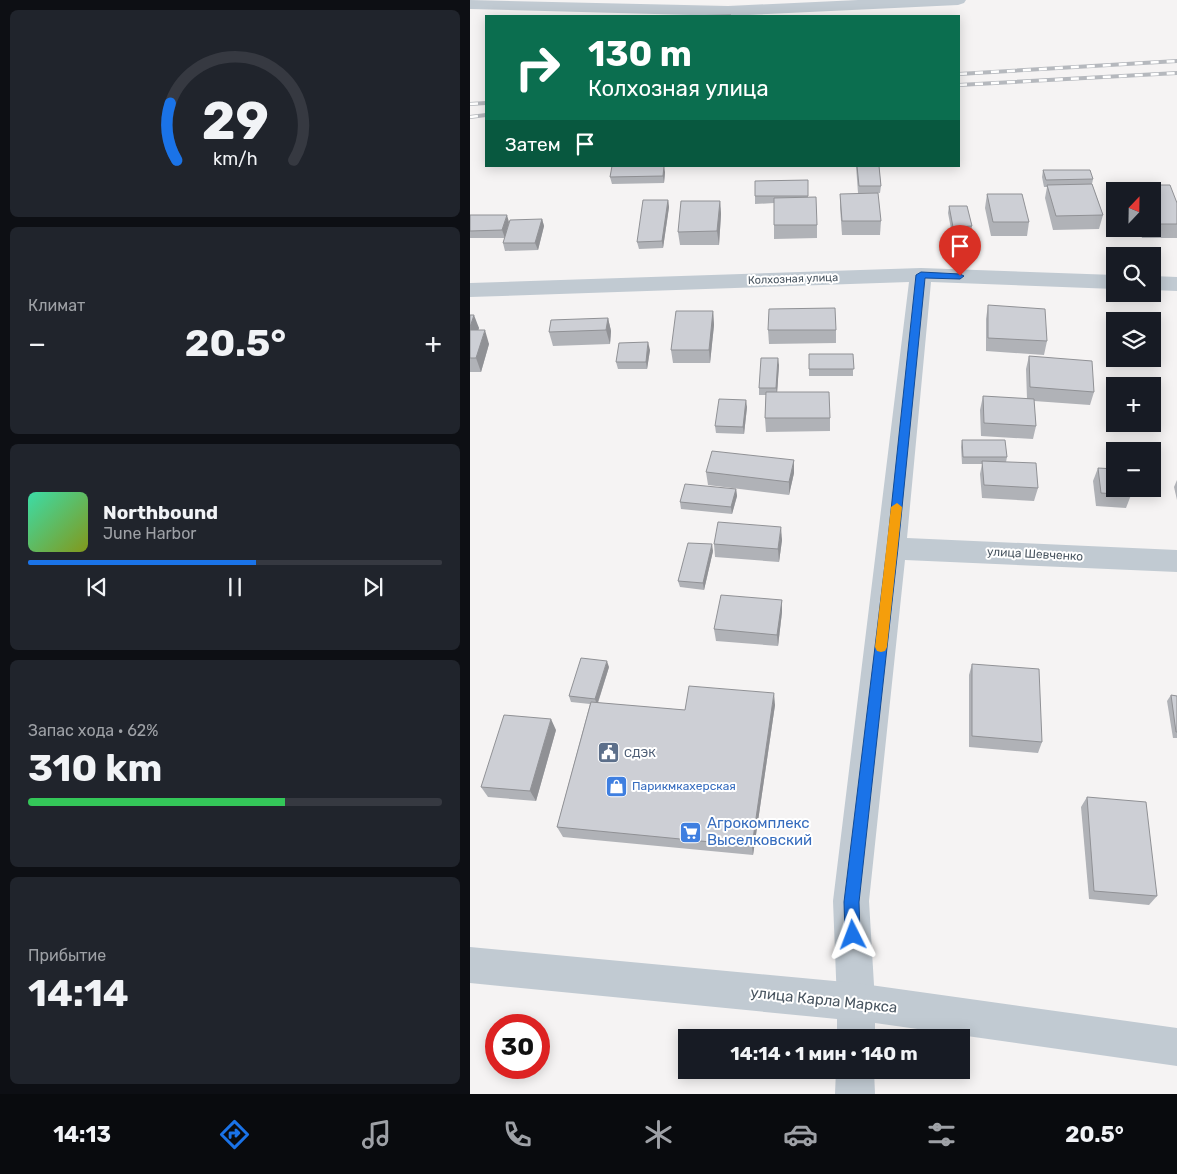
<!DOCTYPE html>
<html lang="ru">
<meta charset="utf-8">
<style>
:root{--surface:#171b24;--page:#20242c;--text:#f1f3f6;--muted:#9ea1a6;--line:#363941;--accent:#1a73e8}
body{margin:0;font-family:Rubik,sans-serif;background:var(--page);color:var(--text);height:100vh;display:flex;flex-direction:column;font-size:19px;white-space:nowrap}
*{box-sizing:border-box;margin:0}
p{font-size:16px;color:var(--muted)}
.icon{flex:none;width:28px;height:28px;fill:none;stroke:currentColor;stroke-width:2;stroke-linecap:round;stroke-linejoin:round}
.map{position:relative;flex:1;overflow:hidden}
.drawer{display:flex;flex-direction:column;gap:10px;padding:10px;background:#0d0f14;width:470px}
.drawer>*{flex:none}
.top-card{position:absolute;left:15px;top:15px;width:475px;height:152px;border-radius:0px;box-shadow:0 2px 12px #0003;background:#0b6e4f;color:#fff;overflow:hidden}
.needle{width:32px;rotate:22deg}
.buttons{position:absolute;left:636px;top:182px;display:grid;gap:10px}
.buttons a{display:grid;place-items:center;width:55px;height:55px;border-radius:0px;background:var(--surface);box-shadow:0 2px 12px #0003;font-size:25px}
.speed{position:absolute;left:15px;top:1014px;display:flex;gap:10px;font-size:25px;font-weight:700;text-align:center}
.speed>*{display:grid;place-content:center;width:65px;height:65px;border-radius:50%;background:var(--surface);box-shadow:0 2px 12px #0003;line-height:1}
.speed .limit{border:8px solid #d22;background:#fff;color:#111}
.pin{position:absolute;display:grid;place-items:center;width:42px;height:42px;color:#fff;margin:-51px -21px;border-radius:50% 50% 50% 0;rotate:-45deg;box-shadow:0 0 5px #0007}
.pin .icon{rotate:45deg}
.me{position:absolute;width:55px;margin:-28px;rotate:357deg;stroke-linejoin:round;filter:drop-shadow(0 0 4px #0008)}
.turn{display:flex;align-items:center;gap:18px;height:105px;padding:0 20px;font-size:22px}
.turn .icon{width:65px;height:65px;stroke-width:2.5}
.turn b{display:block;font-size:35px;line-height:42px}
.then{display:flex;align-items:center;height:48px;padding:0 20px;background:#0003;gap:10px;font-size:19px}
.big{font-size:38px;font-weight:700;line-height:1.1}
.drawer .card{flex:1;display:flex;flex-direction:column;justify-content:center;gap:8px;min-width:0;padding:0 18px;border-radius:8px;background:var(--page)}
.drawer .dial{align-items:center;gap:0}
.dial svg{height:130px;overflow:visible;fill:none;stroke:var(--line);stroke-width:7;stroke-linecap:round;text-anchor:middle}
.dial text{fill:var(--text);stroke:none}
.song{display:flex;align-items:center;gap:15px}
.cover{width:60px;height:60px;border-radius:8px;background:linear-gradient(135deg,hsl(160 70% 55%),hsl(70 70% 35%))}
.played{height:5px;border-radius:2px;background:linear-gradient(90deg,var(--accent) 55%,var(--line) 55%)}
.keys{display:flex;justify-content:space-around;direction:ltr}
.heat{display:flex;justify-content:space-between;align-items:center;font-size:28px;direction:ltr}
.charge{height:8px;border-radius:4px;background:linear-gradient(90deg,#34c759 62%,var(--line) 0)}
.trip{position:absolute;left:208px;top:1029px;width:292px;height:50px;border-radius:0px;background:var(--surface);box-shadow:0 2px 12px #0003;font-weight:700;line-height:50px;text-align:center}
.dock{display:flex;height:80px;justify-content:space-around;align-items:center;background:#090b0e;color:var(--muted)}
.dock .icon{width:35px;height:35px}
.dock .active{color:var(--accent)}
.dock b{font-size:22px;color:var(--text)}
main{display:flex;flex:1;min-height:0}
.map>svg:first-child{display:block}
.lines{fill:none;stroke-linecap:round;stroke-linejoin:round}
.minor{fill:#c1cad2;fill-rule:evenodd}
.tertiary{fill:#c1cad2;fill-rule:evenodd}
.rail-casing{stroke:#b5b8bd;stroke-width:4}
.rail{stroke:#fff;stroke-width:2.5;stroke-dasharray:8;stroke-linecap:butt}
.wall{fill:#b0b2b7}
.shaded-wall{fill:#909195}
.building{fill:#cdcfd5;stroke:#909195}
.route{fill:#1a73e8;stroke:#114b97}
.slow{fill:#f59e0b}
.labels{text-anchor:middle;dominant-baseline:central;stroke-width:4;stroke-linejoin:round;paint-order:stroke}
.far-street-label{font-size:11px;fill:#4a5661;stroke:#fff}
.street-label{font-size:12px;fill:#4a5661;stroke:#fff}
.service-label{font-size:12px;fill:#4e5e75;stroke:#fff;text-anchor:start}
.shop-label{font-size:12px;fill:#366cbe;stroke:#fff;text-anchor:start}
.near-shop-label{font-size:15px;fill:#366cbe;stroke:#fff;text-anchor:start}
.near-street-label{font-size:15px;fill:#4a5661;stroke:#fff}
</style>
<main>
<section class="drawer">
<div class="card dial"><svg viewBox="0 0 100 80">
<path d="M14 69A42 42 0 1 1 86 69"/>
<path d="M14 69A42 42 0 0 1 10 34" stroke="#1a73e8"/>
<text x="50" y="56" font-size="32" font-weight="700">29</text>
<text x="50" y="72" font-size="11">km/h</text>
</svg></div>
<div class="card"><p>Климат</p>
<div class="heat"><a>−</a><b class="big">20.5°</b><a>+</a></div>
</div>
<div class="card">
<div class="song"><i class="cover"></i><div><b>Northbound</b><p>June Harbor</p></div></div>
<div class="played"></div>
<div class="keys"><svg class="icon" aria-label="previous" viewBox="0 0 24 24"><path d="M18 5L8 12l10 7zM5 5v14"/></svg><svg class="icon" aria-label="pause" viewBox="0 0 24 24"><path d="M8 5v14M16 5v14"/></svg><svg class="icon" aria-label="next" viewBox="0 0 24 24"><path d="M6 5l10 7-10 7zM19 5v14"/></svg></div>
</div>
<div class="card"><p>Запас хода · 62%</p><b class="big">310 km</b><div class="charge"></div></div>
<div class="card"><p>Прибытие</p><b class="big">14:14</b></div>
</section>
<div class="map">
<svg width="707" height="1094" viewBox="0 0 707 1094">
<rect width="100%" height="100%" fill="#f5f3f3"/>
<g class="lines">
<g class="minor">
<polygon points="0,0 258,6 388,0 496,0 494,3 488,5 258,16 0,9"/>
<polygon points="451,268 645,275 645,289 461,282 437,538 707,550 707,572 435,560 399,901 405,1002 399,1015 386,1021 373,1015 367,1002 363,901 439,282 0,297 0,283"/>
<polygon points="682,276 707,277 707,291 682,290"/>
</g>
<g class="tertiary">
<polygon points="0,947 386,983 707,1028 707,1066 405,1023 405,1038 367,1038 367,1019 0,983"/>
<polygon points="366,1070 404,1070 405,1094 365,1094"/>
</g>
<defs>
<g id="rail">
<polyline points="489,74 707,61"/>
<polyline points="489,85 707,73"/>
<polyline points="0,104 16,103"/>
<polyline points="0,117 16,115"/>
</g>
</defs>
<use href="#rail" class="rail-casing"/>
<use href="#rail" class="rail"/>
</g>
<g class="wall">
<polygon points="386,166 409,166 411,186 410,193 388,193"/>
<polygon points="573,170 623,179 622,184 633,215 629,229 583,230 575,198 577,187 574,187 572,177"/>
<polygon points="195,172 194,183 142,184 140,177"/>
<polygon points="338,180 338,198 347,225 347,238 304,239 304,203 285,204 285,196"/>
<polygon points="677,185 707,203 707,238 672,238 669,229 682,229 682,191 675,191"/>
<polygon points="370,194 411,221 410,235 372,235 370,207"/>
<polygon points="517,194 559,222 557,236 521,236 515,208"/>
<polygon points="198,200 199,207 193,248 169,249 167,242"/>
<polygon points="250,201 251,214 249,245 210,245 208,232"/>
<polygon points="479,206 502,226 501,234 482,234 478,213"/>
<polygon points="0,215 39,222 35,238 0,238"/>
<polygon points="72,219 74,226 68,250 35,251 33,243"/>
<polygon points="518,305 577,341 574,355 516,351 516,319"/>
<polygon points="243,311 244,325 240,363 203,363 201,350"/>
<polygon points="0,315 9,328 8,330 19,344 11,372 0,372"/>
<polygon points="138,318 141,331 140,344 83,346 79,332"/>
<polygon points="298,330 366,330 366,343 299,344"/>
<polygon points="180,350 177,369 148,369 146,362"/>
<polygon points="383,354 383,376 339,376 339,369"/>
<polygon points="559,356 624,392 620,405 564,401 566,426 563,439 511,436 510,410 513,396 557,399 556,369"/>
<polygon points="309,365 307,392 360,418 360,431 296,432 295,418 296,395 289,395 289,388"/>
<polygon points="277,407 274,434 246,433 245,426"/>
<polygon points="492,440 537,457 536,462 568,488 564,501 512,498 510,474 512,464 492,464 491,447"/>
<polygon points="324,460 324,473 319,495 238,485 236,472"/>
<polygon points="628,468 661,495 656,508 626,506 623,481"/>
<polygon points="707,480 707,500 704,487"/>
<polygon points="266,489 267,496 262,514 211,509 210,502"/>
<polygon points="312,540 309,562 245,557 244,544"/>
<polygon points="243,551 234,590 210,587 208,581"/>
<polygon points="312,600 312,612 308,646 246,641 244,629"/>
<polygon points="502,664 572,742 568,753 499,747 499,675"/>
<polygon points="139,667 128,703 215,710 305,705 283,855 93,837 87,827 120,704 101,702 99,696"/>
<polygon points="701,695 707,696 707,738 703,738 697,701"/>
<polygon points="86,730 66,801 18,797 11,787"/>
<polygon points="617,797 687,896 679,905 619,899 611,807"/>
</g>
<g class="shaded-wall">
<polygon points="194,166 195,172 194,183 193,176"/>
<polygon points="198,200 199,207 193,248 192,241"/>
<polygon points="250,201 251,214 249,245 247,231"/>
<polygon points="37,215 39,222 35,238 32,230"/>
<polygon points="72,219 74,226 68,250 65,243"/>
<polygon points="243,311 244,325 240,363 239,350"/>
<polygon points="4,315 9,328 4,344 0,333 0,327"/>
<polygon points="138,318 141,331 140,344 136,330"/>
<polygon points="15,330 19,344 11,372 6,358"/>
<polygon points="178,342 180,350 177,369 176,362"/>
<polygon points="308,358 309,365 307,395 306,388"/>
<polygon points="276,400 277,407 274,434 273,427"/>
<polygon points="324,460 324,473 319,495 319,482"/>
<polygon points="266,489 267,496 262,514 261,507"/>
<polygon points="311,527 312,540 309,562 308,549"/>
<polygon points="242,544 243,551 234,590 233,583"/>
<polygon points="312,600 312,612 308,646 307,635"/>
<polygon points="137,661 139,667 127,705 125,699"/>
<polygon points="304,693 305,705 283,855 282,846"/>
<polygon points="81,719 86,730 66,801 60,791"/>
</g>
<g class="building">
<polygon points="261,15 261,16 209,16"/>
<polygon points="142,166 194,166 193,176 140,177"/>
<polygon points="387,166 409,166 411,186 389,186"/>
<polygon points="573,170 620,170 623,179 576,180"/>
<polygon points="338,180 338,196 285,196 285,181"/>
<polygon points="622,184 633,215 586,216 577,185"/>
<polygon points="677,185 700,185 707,203 707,224 682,224 682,191 679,191"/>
<polygon points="408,193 411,221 372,221 370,194"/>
<polygon points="517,194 552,194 559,222 523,222"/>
<polygon points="346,197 347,225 304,225 304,198"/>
<polygon points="173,200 198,200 192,241 167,242"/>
<polygon points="211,201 250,201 247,231 208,232"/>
<polygon points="479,206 497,206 502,226 483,227"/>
<polygon points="0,215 37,215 32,230 0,231"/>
<polygon points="72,219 65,243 33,243 40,220"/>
<polygon points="518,305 575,309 577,341 518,338"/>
<polygon points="365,308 366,330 298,330 299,309"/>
<polygon points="206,311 243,311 239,350 201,350"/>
<polygon points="0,315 4,315 0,327"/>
<polygon points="138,318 136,330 79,332 81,320"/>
<polygon points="0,330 15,330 6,358 0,358"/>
<polygon points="178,342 176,362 146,362 149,343"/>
<polygon points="339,354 383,354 384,369 339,369"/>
<polygon points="559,356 622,361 624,392 560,387"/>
<polygon points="291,358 308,358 306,388 289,388"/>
<polygon points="296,392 359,392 360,418 295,418"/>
<polygon points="513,396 564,399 566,426 514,423"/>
<polygon points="249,399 276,400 273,427 245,426"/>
<polygon points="492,440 535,440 537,457 493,457"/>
<polygon points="242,451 324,460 319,482 236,472"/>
<polygon points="512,461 566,463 568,488 514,485"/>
<polygon points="628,468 645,469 645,489 660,489 661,495 631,493"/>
<polygon points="215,484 266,489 261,507 210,502"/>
<polygon points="248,522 311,527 308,549 244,544"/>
<polygon points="218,543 242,544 233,583 208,581"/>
<polygon points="251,595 312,600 307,635 244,629"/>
<polygon points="111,658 137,661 125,699 99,696"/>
<polygon points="502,664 569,669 572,742 502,736"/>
<polygon points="219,686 304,693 282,846 87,827 121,702 215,710"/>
<polygon points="701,695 707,696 707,732 706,732"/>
<polygon points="34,715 81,719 60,791 11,787"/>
<polygon points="617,797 676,802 687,896 624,891"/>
</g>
<polygon class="route" points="451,272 490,274 494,276 490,279 455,278 428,548 389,902 390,935 388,940 383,942 378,940 375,935 374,902 417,548 446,275"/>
<polygon class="slow" points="427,503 432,507 417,647 415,651 411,652 407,651 405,647 421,507"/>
<defs>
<symbol id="civic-square" viewBox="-11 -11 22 22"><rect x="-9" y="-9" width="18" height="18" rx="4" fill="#5c6f8a" stroke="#fff"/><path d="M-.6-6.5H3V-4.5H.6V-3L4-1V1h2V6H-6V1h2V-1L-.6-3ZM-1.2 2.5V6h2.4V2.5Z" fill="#fff"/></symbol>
<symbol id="shop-square" viewBox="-11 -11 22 22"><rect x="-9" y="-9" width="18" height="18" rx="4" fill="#3f7fe0" stroke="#fff"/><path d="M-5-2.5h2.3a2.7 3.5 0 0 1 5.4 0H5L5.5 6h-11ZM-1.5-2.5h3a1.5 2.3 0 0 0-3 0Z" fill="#fff"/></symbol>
<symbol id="supermarket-square" viewBox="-11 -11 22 22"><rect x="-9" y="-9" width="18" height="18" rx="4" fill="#3f7fe0" stroke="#fff"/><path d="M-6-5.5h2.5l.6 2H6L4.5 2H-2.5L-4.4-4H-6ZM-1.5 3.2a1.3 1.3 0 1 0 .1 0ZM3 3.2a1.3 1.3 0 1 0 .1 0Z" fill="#fff"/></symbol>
</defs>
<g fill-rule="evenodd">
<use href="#civic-square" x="126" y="740" width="25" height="25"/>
<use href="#shop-square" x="134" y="774" width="25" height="25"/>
<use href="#supermarket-square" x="208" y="820" width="25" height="25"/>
</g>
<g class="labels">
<g class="far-street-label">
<text transform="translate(323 279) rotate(-2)">Колхозная улица</text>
</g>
<g class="street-label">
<text transform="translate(565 554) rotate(3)">улица Шевченко</text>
</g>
<g class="service-label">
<text x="154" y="753">СДЭК</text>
</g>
<g class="shop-label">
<text x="162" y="786">Парикмкахерская</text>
</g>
<g class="near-shop-label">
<text x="237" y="823">Агрокомплекс<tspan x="237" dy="17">Выселковский</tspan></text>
</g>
<g class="near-street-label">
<text transform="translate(354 1000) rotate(6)">улица Карла Маркса</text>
</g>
</g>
</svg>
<div class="buttons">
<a><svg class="needle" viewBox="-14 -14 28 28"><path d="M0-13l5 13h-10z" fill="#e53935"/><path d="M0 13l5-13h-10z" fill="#9ea1a6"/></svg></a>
<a><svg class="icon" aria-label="search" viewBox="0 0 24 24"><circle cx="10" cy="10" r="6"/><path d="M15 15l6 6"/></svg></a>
<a><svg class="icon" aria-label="layers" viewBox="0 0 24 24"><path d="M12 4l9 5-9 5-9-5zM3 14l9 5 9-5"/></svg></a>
<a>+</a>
<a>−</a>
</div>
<div class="speed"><div class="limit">30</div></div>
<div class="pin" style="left:490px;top:276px;background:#d93025"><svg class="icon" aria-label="arrive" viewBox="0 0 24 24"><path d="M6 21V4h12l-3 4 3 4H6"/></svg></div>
<svg class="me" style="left:383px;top:935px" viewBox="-20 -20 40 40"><path d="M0-17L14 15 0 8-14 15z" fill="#1a73e8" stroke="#fff" stroke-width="4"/></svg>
<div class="trip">14:14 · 1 мин · 140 m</div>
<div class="top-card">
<div class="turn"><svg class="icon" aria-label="right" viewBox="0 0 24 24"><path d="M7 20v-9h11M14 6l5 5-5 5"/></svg><div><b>130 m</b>Колхозная улица</div></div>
<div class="then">Затем<svg class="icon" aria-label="arrive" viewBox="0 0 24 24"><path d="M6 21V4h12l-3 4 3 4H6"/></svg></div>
</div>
</div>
</main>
<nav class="dock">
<b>14:13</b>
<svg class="icon active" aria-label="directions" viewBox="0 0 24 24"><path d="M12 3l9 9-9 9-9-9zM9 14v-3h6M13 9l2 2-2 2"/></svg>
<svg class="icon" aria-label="music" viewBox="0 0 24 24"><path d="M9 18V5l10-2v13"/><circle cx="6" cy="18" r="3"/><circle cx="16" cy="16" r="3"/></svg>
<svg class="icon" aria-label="phone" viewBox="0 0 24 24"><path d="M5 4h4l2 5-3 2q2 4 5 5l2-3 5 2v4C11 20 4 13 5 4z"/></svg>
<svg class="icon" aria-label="climate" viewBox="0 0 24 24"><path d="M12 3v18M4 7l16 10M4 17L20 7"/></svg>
<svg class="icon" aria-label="car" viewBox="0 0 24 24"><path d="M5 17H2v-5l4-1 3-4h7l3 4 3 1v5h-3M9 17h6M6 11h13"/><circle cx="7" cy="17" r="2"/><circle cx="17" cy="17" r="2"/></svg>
<svg class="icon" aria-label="filters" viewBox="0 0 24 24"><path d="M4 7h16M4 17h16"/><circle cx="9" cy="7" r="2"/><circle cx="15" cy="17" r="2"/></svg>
<b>20.5°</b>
</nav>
